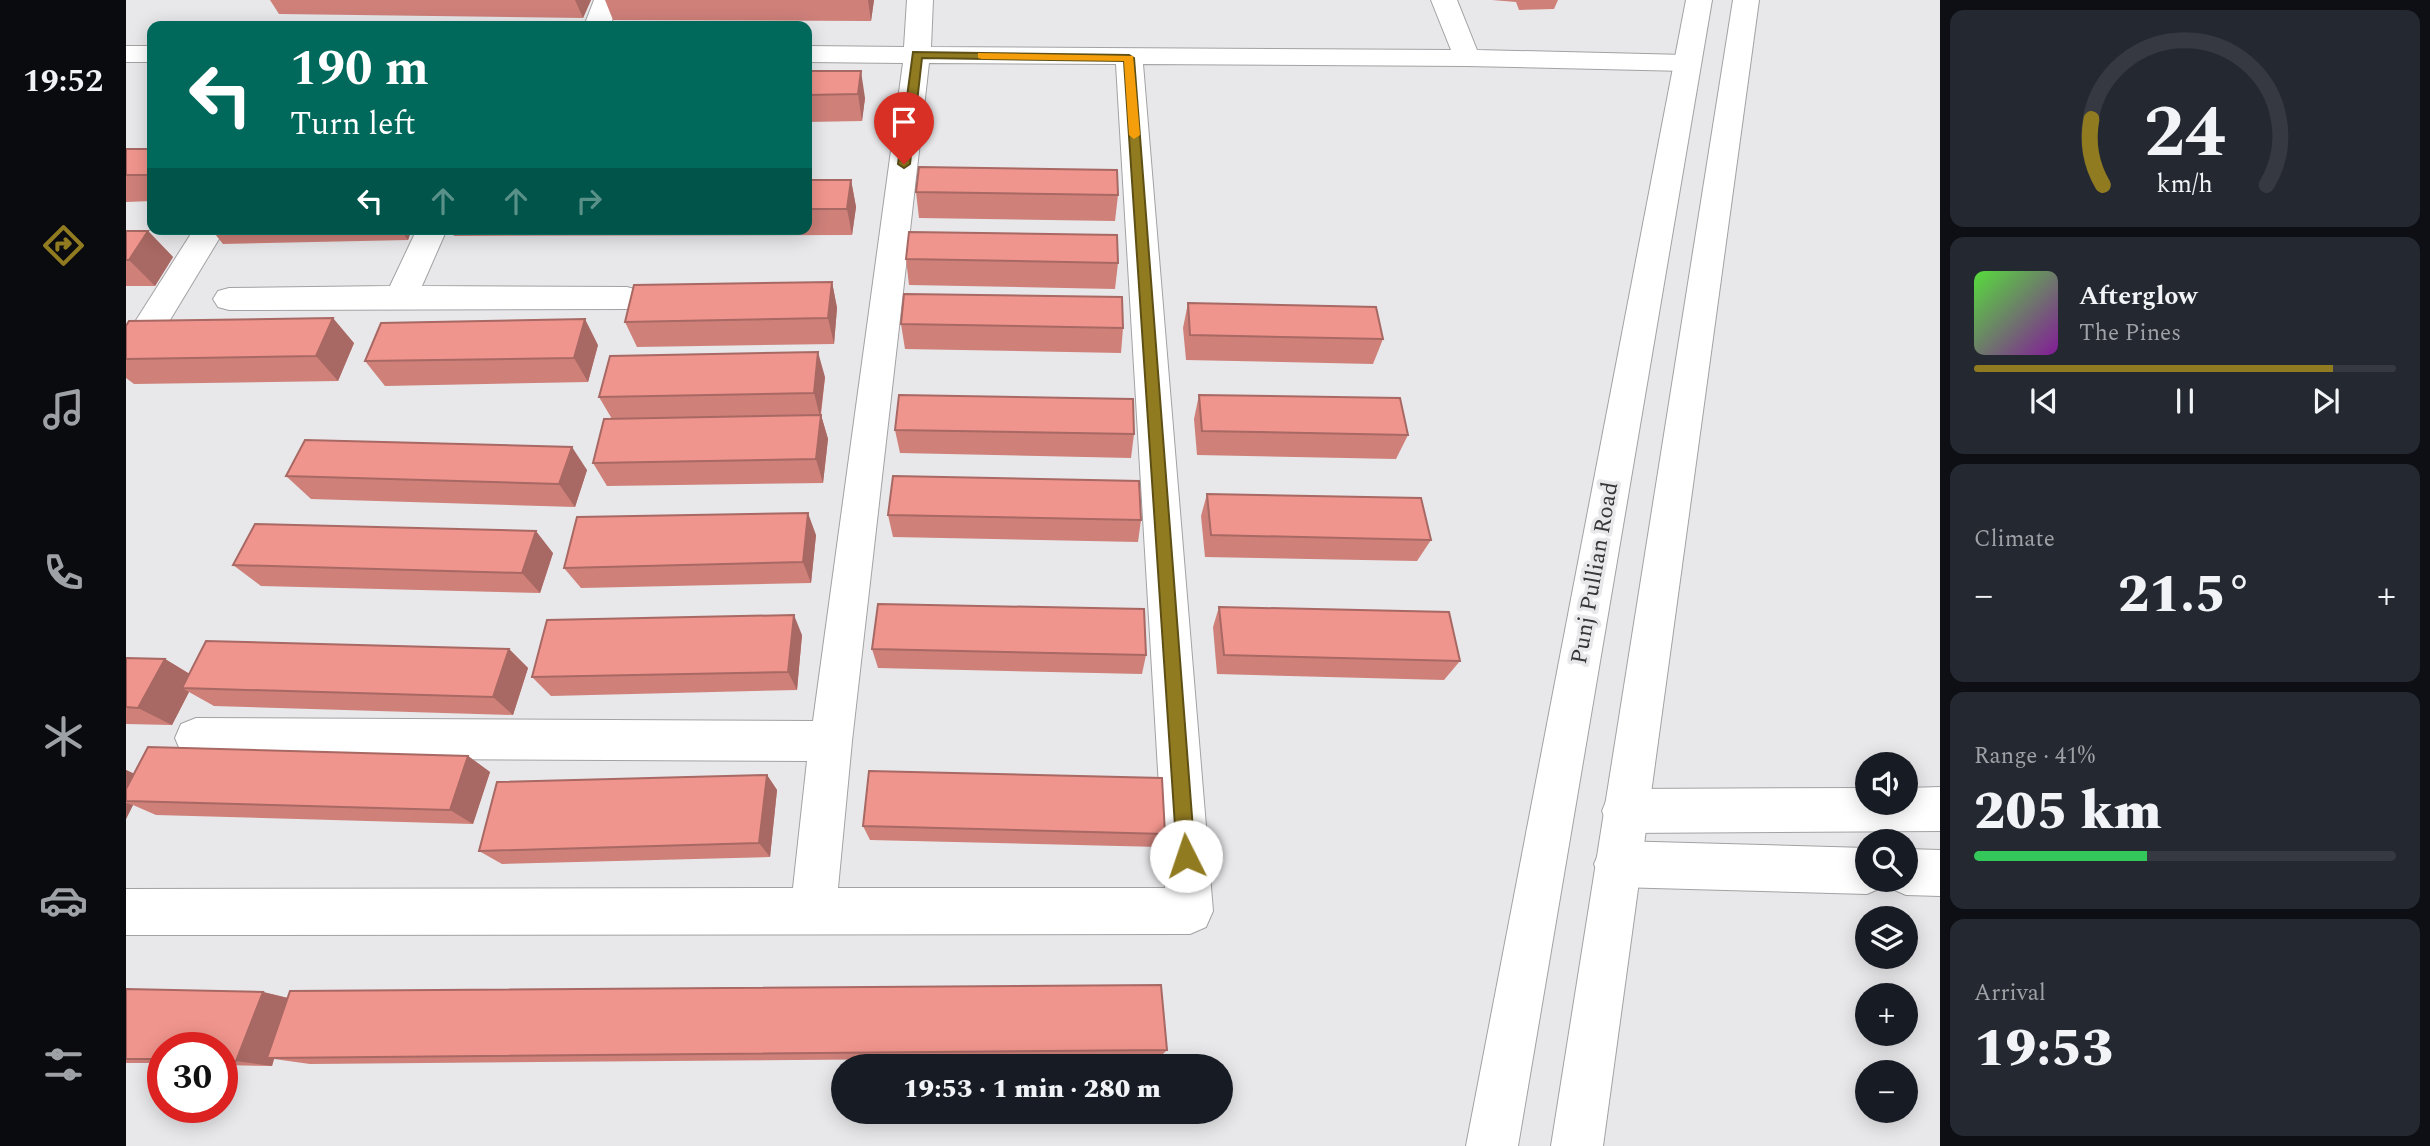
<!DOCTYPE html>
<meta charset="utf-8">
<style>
:root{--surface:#171b24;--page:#242831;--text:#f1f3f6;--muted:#9ea1a6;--line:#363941;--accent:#917b21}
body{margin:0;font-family:Spectral,serif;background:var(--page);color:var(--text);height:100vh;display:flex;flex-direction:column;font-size:26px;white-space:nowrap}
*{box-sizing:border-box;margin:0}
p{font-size:23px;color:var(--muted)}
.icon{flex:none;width:38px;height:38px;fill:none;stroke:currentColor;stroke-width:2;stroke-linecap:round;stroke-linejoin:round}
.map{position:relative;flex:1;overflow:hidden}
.details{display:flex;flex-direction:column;gap:10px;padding:10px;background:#0d0f14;width:490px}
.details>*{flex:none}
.guide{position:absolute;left:21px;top:21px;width:665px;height:214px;border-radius:14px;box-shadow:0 4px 18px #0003;background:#00695c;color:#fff;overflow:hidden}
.tools{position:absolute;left:1729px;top:752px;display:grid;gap:14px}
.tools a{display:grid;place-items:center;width:63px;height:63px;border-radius:50%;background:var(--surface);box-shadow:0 4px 18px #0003;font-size:35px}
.speed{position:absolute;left:21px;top:1032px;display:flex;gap:14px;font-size:35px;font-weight:700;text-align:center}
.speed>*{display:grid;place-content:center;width:91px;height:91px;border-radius:50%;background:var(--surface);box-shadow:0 4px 18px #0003;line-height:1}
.speed .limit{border:10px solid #d22;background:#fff;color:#111}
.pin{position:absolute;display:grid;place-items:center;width:60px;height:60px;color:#fff;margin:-72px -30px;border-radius:50% 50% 50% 0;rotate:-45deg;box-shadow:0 0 7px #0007}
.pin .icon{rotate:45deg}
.me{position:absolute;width:77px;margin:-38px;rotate:356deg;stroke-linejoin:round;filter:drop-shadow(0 0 5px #0008)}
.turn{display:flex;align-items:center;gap:24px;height:147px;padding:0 28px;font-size:32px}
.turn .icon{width:91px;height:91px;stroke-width:2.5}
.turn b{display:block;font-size:49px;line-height:60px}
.lanes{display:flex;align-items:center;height:66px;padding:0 28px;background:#0003;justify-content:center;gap:35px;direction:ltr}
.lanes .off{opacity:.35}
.big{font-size:52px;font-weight:800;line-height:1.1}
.details .card{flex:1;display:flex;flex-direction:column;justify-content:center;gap:10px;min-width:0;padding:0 24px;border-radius:14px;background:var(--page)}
.details .dial{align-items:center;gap:0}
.dial svg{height:182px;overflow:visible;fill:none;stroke:var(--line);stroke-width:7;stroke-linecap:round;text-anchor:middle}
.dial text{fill:var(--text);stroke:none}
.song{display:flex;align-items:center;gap:21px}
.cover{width:84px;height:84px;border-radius:10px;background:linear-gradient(135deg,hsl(110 70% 55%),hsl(290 70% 35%))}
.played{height:7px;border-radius:4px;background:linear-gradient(90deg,var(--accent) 85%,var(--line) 85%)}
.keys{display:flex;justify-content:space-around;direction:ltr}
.heat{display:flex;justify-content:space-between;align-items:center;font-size:38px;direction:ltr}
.charge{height:10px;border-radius:5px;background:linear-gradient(90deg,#34c759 41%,var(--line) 0)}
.trip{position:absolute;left:705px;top:1054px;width:402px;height:70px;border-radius:35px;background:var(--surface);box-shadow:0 4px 18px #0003;font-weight:800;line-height:70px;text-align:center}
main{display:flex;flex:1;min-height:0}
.tabs{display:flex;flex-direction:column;width:126px;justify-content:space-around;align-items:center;background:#090b0e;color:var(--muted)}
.tabs .icon{width:49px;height:49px}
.tabs .active{color:var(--accent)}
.tabs b{font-size:32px;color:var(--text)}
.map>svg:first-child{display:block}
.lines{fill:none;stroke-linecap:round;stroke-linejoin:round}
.minor-casing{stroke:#a2a2a4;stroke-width:2}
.major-casing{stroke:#a2a2a4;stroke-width:2}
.minor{fill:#fff;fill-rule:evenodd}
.major{fill:#fff;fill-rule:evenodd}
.wall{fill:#ce8079}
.shaded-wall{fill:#a86863}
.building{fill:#f0958d;stroke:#a86863;stroke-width:2}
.route{fill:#917b21;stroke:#5e5015;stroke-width:2}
.slow{fill:#f59e0b}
.labels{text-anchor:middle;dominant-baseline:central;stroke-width:7;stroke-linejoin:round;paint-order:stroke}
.street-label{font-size:23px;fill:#373738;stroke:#e8e7ea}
</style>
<main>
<nav class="tabs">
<b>19:52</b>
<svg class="icon active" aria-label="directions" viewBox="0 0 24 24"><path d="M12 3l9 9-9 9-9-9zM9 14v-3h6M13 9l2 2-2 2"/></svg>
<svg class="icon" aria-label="music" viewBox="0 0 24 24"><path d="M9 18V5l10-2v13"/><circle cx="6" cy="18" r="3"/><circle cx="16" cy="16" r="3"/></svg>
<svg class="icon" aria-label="phone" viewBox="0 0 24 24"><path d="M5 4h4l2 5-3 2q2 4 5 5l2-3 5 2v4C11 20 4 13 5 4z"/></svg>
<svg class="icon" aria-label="climate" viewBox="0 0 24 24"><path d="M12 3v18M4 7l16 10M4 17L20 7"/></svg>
<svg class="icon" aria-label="car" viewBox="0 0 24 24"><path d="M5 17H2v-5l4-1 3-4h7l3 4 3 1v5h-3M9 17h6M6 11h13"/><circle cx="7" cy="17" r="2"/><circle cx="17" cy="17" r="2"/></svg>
<svg class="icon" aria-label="filters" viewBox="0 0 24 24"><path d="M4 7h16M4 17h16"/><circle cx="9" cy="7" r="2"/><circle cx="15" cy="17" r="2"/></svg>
</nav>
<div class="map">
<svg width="1814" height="1146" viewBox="0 0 1814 1146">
<rect width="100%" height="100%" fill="#e8e7ea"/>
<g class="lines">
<defs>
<g id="minor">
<polygon points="468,0 494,0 484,26 458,26"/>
<path d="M781 0H807L805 47 1325 50 1305 0H1331L1351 50 1560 55 1569 57 1573 63 1569 69 1560 71 1341 66 1017 64 1087 911 1080 927 1064 934 0 935V889L667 888 681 761 70 758 55 752 49 738 55 724 70 718 687 721 777 63 681 62V46L778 47ZM803 63 990 64 1039 888H712L726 741Z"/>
<rect x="0" y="46" width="26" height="16"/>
<polygon points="68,229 99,229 12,373 0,377 0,336"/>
<polygon points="291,229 321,229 296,286 501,287 512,290 517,298 512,306 501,309 103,310 92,307 87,299 92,291 103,288 264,286"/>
<polygon points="1814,787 1814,831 1498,833 1482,826 1476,811 1482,796 1498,789 1741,788 1741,803 1780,803 1780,788"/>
<polygon points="1491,841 1741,848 1741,880 1760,880 1757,887 1741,894 1491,887 1475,880 1468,864 1475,848"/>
<polygon points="1780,849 1814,850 1814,896 1780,895 1764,888 1761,880 1780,880"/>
</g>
<g id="major">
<polygon points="1560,0 1586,0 1392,1146 1340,1146"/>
<polygon points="1607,0 1633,0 1477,1146 1425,1146"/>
</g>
</defs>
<use href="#minor" class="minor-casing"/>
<use href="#major" class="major-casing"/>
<use href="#minor" class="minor"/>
<use href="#major" class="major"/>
</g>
<g class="wall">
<polygon points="144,0 465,0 457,18 153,14"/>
<polygon points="479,0 748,0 745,21 487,20"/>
<polygon points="1366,0 1432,0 1428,9 1393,10 1390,2"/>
<polygon points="681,71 739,98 736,121 681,122"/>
<polygon points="0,149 26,149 26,201 0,202"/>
<polygon points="681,180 725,180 730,207 726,235 328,236 324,229 681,229"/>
<polygon points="790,192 992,195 989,221 793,218"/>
<polygon points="85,229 286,229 282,240 97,244"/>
<polygon points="0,231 22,231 47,257 29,286 0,286"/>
<polygon points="780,259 992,263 989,289 783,285"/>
<polygon points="706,282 711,308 708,344 511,347 499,322"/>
<polygon points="1062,303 1257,339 1247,364 1060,360 1057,328"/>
<polygon points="775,324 997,328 995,353 779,349"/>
<polygon points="0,326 228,343 212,381 8,384 0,378"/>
<polygon points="472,345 462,382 259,386 239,361"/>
<polygon points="699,377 695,415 702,439 697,483 481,486 467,463 486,419 473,397"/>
<polygon points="1073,395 1282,435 1270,459 1071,455 1068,419"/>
<polygon points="769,430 1008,434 1005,458 774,453"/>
<polygon points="461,470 449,507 185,499 160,476"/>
<polygon points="1081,494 1305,540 1291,561 1079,557 1075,516"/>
<polygon points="762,515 1015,520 1012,542 767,537"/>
<polygon points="690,535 685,583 455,588 438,568"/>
<polygon points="427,553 414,593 135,586 107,565"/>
<polygon points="1093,607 1334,661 1318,680 1091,674 1087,627"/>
<polygon points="676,635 671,690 425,696 406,677"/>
<polygon points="383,649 402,668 387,715 88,706 63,692 46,725 0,724 0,658 39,659 64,674"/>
<polygon points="746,649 1020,655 1016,674 752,668"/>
<polygon points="342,756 364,772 347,824 30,815 7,805 0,819 0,770 8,774"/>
<polygon points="641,775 651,790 644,857 376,864 353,851"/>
<polygon points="737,826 1039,834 1034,847 744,840"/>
<polygon points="0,989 137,992 162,998 1041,1050 1034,1057 184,1064 148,1059 146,1066 96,1065 96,1048 37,1048 37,1063 0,1063"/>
</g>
<g class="shaded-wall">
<polygon points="449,0 465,0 457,18"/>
<polygon points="742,0 748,0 745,21"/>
<polygon points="735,71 739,98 736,121 732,94"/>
<polygon points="725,180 730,207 726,235 721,209"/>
<polygon points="274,229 286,229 282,240"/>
<polygon points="22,231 47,257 29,286 3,260"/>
<polygon points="706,282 711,308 708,344 702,318"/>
<polygon points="207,318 228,343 212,381 190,356"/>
<polygon points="459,319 472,345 462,382 448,358"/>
<polygon points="692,352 699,377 694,417 688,393"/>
<polygon points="695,415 702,439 697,483 690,459"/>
<polygon points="446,447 461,470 449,507 433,484"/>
<polygon points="682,513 690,535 685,583 677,562"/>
<polygon points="410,531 427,553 414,593 396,573"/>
<polygon points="668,615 676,635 671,690 662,672"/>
<polygon points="383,649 402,668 387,715 367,697"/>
<polygon points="39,659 70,678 56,688 63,692 46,725 12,708"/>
<polygon points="342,756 364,772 347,824 324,810"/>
<polygon points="0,770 20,779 0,801"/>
<polygon points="641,775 651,790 644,857 633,843"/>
<polygon points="0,803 7,805 0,819"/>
<polygon points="137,992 170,1000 141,1058 148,1059 146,1066 110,1061"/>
</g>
<g class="building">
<polygon points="681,71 735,71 732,94 681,95"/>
<rect x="0" y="149" width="26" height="26"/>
<polygon points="793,167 991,170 992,195 790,192"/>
<polygon points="681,180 725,180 721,209 681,209"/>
<polygon points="0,231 22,231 3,260 0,260"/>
<polygon points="783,232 991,235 992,263 780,259"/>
<polygon points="706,282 702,318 499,322 508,285"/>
<polygon points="778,294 996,297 997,328 775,324"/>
<polygon points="1062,303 1250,307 1257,339 1064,335"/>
<polygon points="207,318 190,356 0,359 0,326 3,321"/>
<polygon points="459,319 448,358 239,361 255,323"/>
<polygon points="692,352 688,393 473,397 484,356"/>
<polygon points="773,395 1007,399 1008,434 769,430"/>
<polygon points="1073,395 1274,398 1282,435 1076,431"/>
<polygon points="695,415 690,459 467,463 478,419"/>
<polygon points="179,440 446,447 433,484 160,476"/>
<polygon points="767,476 1013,481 1015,520 762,515"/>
<polygon points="1081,494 1295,498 1305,540 1085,535"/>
<polygon points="682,513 677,562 438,568 451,517"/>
<polygon points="129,524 410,531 396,573 107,565"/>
<polygon points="752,604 1018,609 1020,655 746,649"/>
<polygon points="1093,607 1323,612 1334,661 1098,655"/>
<polygon points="668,615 662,672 406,677 421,620"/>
<polygon points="80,641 383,649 367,697 56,688"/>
<polygon points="0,658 39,659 12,708 0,707"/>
<polygon points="22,747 342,756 324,810 0,801 0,789"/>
<polygon points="743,771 1036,778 1039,834 737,826"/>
<polygon points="641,775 633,843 353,851 371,782"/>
<polygon points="1035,985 1041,1050 141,1058 164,991"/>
<polygon points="0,989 137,992 110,1061 96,1061 96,1048 37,1048 37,1059 0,1059"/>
</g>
<polygon class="route" points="787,52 1003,55 1008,58 1069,856 1067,863 1060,865 1054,863 1051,856 998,61 796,58 784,164 778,168 772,164"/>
<polygon class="slow" points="852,53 1007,56 1014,135 1008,139 1003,135 998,61 856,59 852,58"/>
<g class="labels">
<g class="street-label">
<text transform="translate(1469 573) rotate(-80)">Punj Pullian Road</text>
</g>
</g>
</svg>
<div class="tools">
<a><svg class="icon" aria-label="sound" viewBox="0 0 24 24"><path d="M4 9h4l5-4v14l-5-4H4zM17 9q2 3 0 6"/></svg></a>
<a><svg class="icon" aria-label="search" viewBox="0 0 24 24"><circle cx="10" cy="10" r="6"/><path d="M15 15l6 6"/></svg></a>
<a><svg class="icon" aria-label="layers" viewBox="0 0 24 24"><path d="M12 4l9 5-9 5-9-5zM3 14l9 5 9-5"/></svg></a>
<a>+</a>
<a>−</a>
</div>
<div class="speed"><div class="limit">30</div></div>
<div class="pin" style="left:778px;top:164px;background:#d93025"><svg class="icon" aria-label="arrive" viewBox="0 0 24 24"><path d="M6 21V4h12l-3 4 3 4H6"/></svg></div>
<svg class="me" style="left:1060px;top:856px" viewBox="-20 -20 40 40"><circle r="19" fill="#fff"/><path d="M0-13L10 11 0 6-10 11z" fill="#917b21"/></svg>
<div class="trip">19:53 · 1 min · 280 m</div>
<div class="guide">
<div class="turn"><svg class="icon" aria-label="left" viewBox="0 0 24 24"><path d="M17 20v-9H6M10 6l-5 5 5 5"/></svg><div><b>190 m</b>Turn left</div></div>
<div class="lanes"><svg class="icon" aria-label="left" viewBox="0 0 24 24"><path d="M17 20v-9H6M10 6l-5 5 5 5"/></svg><svg class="icon off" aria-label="ahead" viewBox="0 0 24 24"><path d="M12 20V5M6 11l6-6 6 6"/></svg><svg class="icon off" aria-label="ahead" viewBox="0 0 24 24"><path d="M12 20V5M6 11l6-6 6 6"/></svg><svg class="icon off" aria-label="right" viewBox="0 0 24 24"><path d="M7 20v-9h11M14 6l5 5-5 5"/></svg></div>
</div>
</div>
<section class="details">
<div class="card dial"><svg viewBox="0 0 100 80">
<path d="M14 69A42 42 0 1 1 86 69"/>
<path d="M14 69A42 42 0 0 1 9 40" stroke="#917b21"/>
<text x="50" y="56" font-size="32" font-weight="700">24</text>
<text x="50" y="72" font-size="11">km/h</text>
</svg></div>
<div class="card">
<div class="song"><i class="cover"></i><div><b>Afterglow</b><p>The Pines</p></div></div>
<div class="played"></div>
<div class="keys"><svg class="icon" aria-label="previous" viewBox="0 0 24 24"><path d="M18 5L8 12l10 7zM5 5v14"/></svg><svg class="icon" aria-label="pause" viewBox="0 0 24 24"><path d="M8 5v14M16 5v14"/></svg><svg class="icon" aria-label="next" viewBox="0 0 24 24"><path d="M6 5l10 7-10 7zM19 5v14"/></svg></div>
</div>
<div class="card"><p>Climate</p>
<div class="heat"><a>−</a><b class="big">21.5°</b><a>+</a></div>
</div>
<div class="card"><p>Range · 41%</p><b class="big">205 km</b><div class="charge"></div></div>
<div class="card"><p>Arrival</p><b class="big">19:53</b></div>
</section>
</main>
